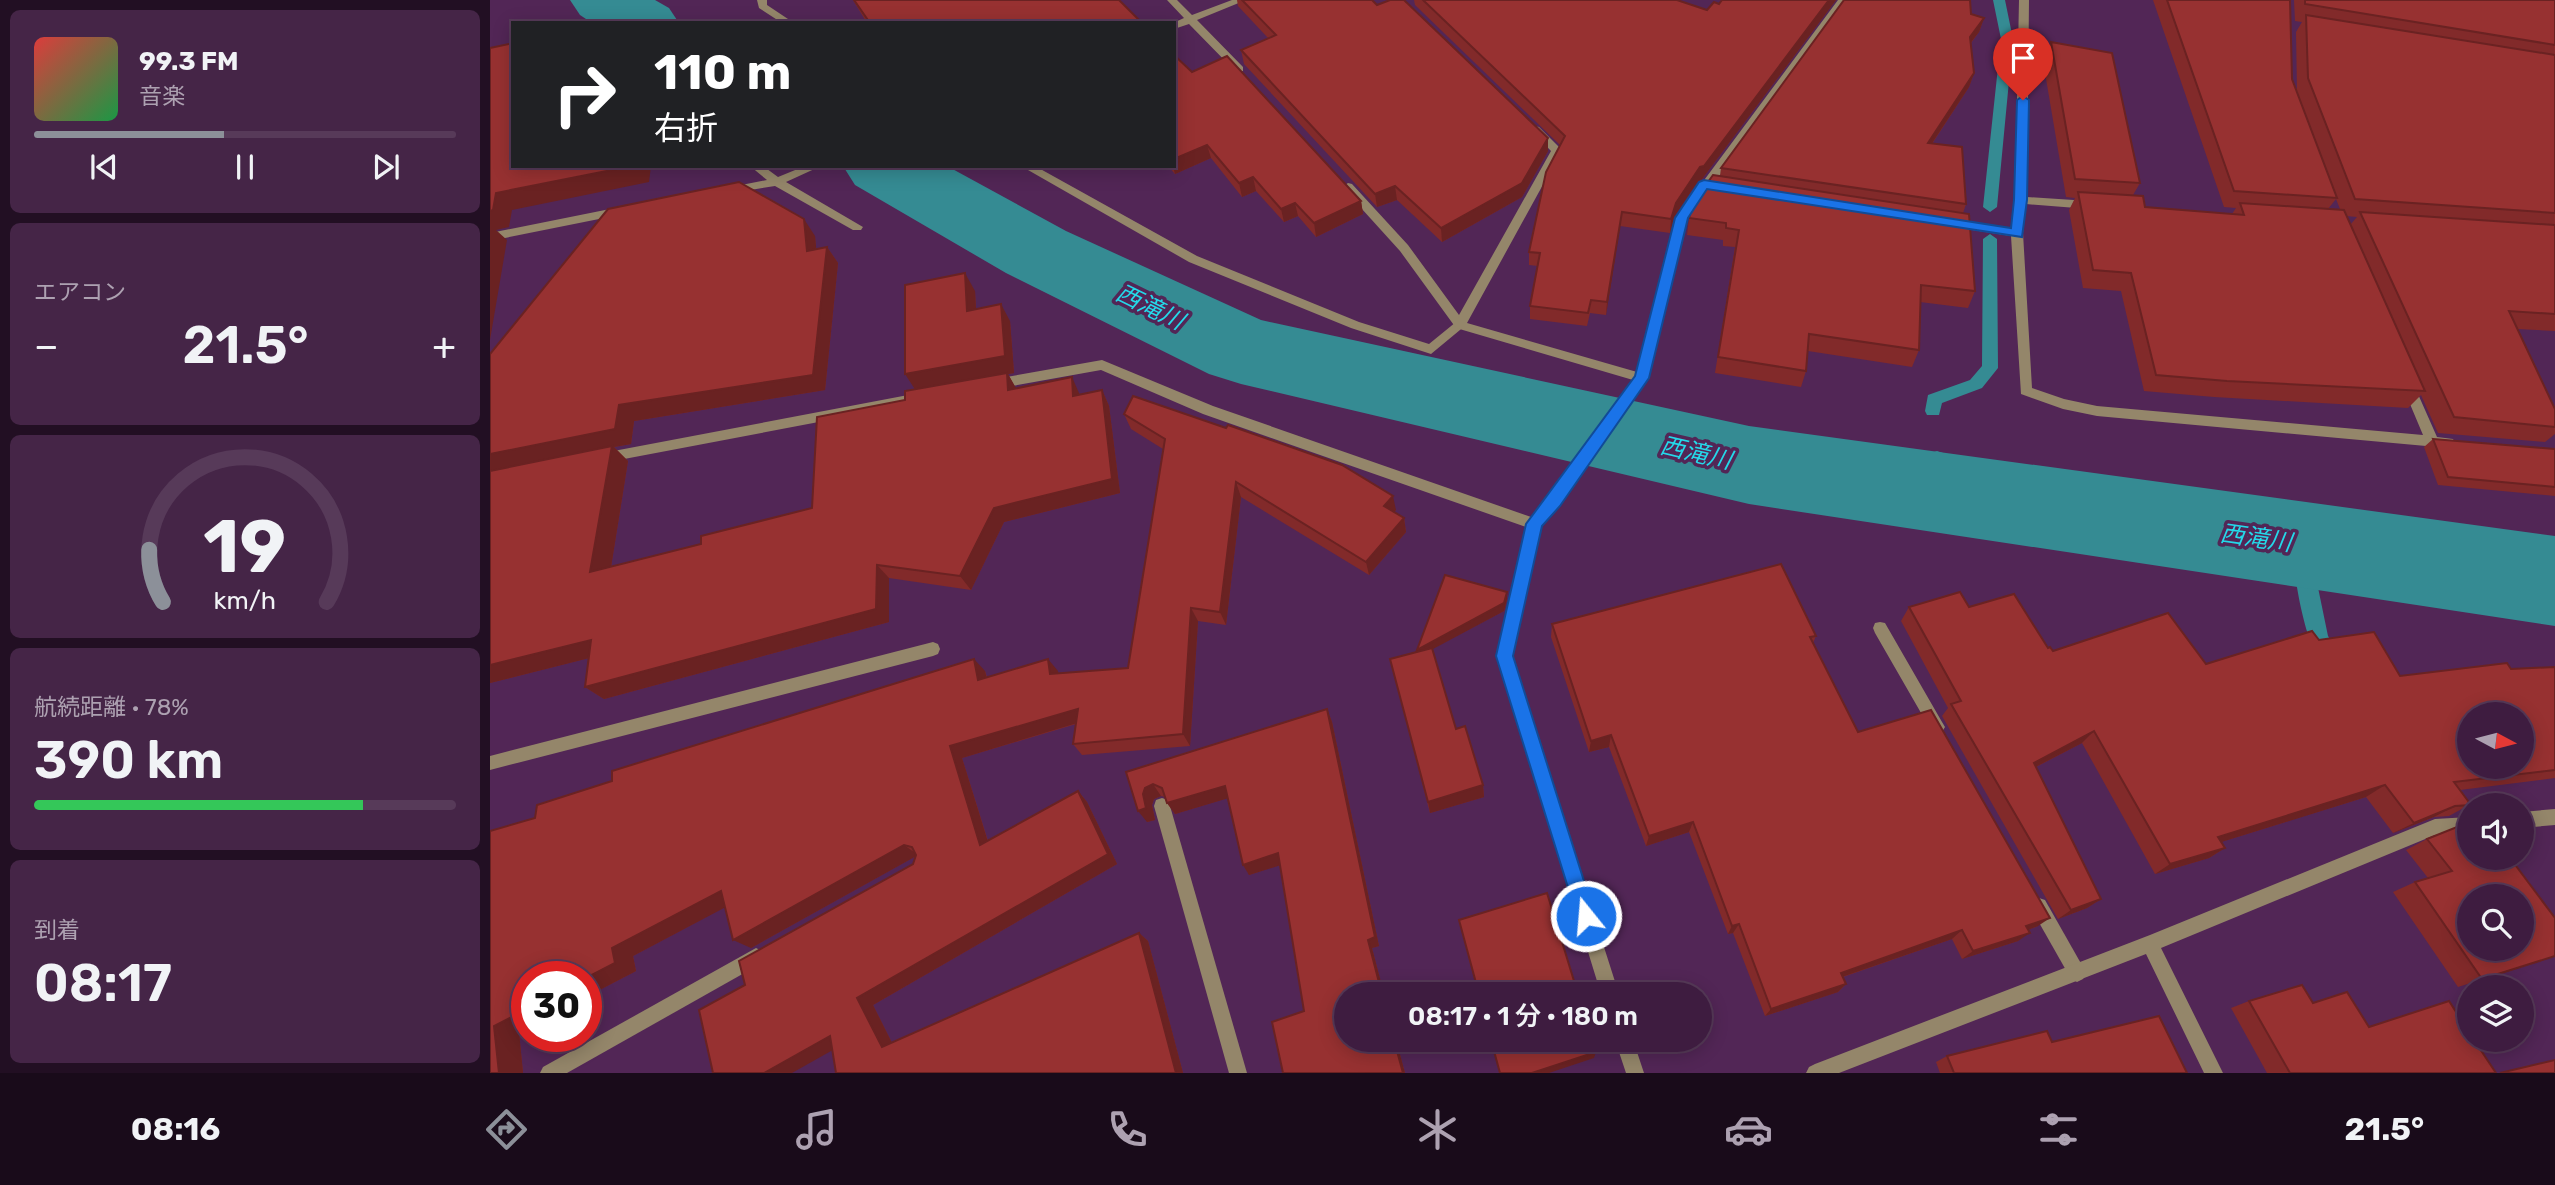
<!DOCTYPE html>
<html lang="ja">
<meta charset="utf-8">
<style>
:root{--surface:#3e1c40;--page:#452547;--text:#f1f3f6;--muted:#ada1b1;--line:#573a59;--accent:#8c9099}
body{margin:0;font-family:Rubik,"Noto Sans JP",sans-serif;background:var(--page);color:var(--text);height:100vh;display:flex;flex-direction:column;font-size:26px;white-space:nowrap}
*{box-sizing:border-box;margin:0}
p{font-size:23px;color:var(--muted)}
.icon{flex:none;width:38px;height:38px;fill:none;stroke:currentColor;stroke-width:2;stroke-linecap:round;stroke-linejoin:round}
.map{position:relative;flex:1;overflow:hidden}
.drawer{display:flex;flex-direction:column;gap:10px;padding:10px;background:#220f23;width:490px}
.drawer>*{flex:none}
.banner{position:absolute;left:21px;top:21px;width:665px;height:147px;border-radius:0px;box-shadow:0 4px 18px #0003,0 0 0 2px var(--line);background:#202124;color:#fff;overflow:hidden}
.needle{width:46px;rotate:97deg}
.buttons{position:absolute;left:1967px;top:702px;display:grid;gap:14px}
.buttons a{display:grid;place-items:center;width:77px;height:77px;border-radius:50%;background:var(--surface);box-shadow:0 4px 18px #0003,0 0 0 2px var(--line);font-size:35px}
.speed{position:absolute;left:21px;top:961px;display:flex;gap:14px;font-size:35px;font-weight:700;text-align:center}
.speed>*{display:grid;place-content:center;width:91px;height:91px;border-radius:50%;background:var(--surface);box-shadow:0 4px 18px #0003,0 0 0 2px var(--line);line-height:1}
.speed .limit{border:10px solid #d22;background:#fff;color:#111}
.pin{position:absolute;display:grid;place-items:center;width:60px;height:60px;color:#fff;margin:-72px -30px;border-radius:50% 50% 50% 0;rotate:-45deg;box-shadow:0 0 7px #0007}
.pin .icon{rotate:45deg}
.me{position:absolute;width:77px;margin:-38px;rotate:343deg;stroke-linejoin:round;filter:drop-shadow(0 0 5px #0008)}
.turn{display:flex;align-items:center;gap:24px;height:147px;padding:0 28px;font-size:32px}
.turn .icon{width:91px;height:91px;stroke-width:2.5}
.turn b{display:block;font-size:49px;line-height:60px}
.big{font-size:52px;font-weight:600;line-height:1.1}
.drawer .tile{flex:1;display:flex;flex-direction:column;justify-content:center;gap:10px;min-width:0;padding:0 24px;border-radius:10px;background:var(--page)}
.drawer .dial{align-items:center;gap:0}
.dial svg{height:182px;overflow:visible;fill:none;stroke:var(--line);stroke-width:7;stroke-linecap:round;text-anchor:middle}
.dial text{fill:var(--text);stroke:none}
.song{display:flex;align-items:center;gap:21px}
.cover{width:84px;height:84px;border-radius:10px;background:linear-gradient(135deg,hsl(0 70% 55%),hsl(140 70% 35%))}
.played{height:7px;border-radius:4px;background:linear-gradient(90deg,var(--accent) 45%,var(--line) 45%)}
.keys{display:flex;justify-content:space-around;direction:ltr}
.heat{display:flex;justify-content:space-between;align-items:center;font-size:38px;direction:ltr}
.charge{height:10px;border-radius:5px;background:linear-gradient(90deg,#34c759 78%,var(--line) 0)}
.trip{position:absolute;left:844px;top:982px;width:378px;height:70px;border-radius:35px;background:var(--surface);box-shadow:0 4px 18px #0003,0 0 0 2px var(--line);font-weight:600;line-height:70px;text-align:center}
.dock{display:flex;height:112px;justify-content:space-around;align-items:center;background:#190b1a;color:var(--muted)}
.dock .icon{width:49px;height:49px}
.dock .active{color:var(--accent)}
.dock b{font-size:32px;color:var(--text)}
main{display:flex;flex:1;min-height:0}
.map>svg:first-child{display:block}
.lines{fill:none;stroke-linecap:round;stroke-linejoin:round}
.stream{fill:#358b93;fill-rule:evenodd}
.river{fill:#358b93;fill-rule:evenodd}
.lane{fill:#94866a;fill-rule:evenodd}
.street{fill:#94866a;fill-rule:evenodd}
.wall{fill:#822a2a;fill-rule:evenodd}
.shaded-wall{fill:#6a2222}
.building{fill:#973131;stroke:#6a2222;stroke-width:2;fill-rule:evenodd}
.route{fill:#1a73e8;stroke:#114b97;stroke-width:2}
.labels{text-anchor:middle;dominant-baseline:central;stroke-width:7;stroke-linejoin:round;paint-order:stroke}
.water-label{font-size:24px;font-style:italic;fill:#24d9e9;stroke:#522656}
</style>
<main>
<section class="drawer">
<div class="tile">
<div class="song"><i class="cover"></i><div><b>99.3 FM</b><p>音楽</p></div></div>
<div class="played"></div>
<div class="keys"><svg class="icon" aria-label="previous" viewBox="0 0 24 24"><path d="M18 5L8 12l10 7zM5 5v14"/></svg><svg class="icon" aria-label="pause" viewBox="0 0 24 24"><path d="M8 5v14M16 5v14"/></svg><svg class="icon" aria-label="next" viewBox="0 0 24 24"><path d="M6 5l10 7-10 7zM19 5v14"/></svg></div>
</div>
<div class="tile"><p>エアコン</p>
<div class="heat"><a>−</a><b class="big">21.5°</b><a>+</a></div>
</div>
<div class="tile dial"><svg viewBox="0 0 100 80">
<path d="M14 69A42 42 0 1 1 86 69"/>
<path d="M14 69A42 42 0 0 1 8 46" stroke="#8c9099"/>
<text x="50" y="56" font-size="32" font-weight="700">19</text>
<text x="50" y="72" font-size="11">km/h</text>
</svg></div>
<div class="tile"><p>航続距離 · 78%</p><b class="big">390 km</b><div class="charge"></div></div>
<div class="tile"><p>到着</p><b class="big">08:17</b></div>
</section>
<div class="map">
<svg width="2065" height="1073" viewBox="0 0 2065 1073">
<rect width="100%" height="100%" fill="#522656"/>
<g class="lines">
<g class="stream">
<polygon points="1503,0 1515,0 1523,39 1507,207 1500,212 1493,207 1511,39"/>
<polygon points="1500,234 1507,239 1508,368 1492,388 1452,403 1449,415 1437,415 1435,411 1438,395 1480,380 1492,366 1493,239"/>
<polygon points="1447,451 1453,453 1455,458 1459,492 1456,497 1444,497 1441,492 1439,458 1441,453"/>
<path d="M1812 537 1818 539 1838 636 1852 657 1850 663 1843 665C1834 662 1825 651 1821 642 1813 625 1798 554 1806 539Z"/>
</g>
<g class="river">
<polygon points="80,0 165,0 179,8 189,23 102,23 90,15"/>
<polygon points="353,166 457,166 576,231 771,320 1259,426 2065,536 2065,626 1259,504 751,384 719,374 516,273 365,185"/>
</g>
<g class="lane">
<polygon points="531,166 545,166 707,256 869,322 939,344 966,322 974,322 976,325 941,354 861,328 699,262"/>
<polygon points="1390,622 1395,623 1452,722 1455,727 1452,732 1447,734 1442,732 1385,633 1383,628 1385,623"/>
<polygon points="1549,898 1555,900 1593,967 1596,973 1593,979 1587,982 1581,979 1543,912 1541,906 1543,900"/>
</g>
<g class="street">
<polygon points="267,0 277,0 277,5 304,23 292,23 269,8"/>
<polygon points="677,0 687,0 702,15 742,0 756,0 707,20 753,67 753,71 745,71 699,24 684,29 683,23 694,18"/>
<polygon points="1348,0 1358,0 1198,219 1158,378 1069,506 1050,526 1021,656 1129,994 1111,994 1007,656 1036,527 713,414 611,370 505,389 499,384 505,379 612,360 723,406 1041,517 1059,498 1143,380 966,328 910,251 852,187 858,183 862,184 918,245 969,315 1061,151 1040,129 1045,126 1049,127 1072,150 977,323 1147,372 1186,218"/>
<polygon points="1529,0 1539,0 1537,197 1599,201 1605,205 1599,209 1536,204 1533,233 1542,388 1574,399 1607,406 1933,435 1912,385 1918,380 1924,385 1947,437 1963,439 1965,443 1963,447 1958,448 1607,416 1573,409 1531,394 1521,236 1463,227 1457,223 1463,219 1522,228 1525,200"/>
<polygon points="260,166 273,166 288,177 315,166 331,166 296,182 373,227 371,230 363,230 285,186 236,194 236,188 277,180"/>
<polygon points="130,207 136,211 134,214 0,241 0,233"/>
<polygon points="434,392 440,397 434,402 113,463 106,458 113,453"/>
<polygon points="443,642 448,644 450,649 448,654 443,656 0,770 0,756"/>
<polygon points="672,798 678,800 680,806 757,1073 739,1073 664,806 666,800"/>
<polygon points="2065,809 2065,825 2032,828 2032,812"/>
<polygon points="1979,817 1979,833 1945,835 1671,948 1733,1073 1714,1073 1656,954 1349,1073 1316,1073 1319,1067 1325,1064 1660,935 1945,819"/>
<polygon points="266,948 272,951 275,957 272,963 77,1073 50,1073 53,1067"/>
<polygon points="1125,1040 1143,1040 1154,1073 1136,1073"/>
</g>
</g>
<g class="wall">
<polygon points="363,0 629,0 652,23 377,23"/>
<polygon points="747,0 882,0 1058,138 1058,151 1032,197 952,242 907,200 887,207 754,64 751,50 778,38 748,6"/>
<polygon points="924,0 1187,0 1217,10 1229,4 1232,0 1346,0 1212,179 1208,181 1184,217 1180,233 1130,226 1116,315 1100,313 1097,326 1040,319 1040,306 1048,266 1039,265 1039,252 1070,145 925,5"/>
<path d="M1663 0H1800L1802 79 1807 90 1806 32 1812 22 1805 21 1804 0H2065V331L2027 329 2065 409V434L2055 442 1948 433 1931 395 1918 408 1724 397 1654 391 1631 291 1593 288 1579 210 1585 198 1576 197 1553 61 1561 42 1650 183 1643 195 1655 207 1742 214 1746 208 1734 207ZM1846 199 1850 209H1838ZM1856 216 1867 217 1860 225Z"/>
<polygon points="1481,14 1494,18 1489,32 1481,43 1484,73 1479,87 1442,144 1476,204 1473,213 1485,291 1478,308 1430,302 1429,350 1422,367 1318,351 1316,371 1311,387 1225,373 1245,247 1233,246 1233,240 1197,235 1199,218 1230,176 1231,168"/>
<polygon points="702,72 871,201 873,214 826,237 808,216 794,222 766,191 752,197 721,158 685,174 678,166 684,166"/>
<polygon points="325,236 326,249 337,247 348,263 335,390 144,421 141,444 124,447 138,461 121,567 211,544 322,508 425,389 485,291 486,309 520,321 524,373 518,374 526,389 589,393 590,395 612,390 619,406 630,493 514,522 481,590 399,578 399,622 114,699 95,687 99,658 0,683 0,354"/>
<polygon points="634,414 906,510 904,512 914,518 916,532 879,575 751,497 736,625 708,621 700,746 592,755 583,744 586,724 472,758 498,841 588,791 597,802 627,864 383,1005 402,1043 649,933 658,941 693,1073 346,1073 342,1051 255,985 423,864 426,856 261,948 235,907 143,956 146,971 96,997 96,976 29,1032 33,1073 0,1073 45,818 495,671 497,677 568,671 568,674 638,668 673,449 641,429"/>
<polygon points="1943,439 2065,449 2065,496 1948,485 1934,447"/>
<polygon points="1017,592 1017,599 1014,611 942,649 966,729 993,785 994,797 940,813 900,659 927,652 927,650"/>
<polygon points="1419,607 1479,607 1563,651 1716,664 1829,640 1910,676 2065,667 2065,778 1970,790 1979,805 1959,816 1944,817 1903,833 1876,797 1731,842 1735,848 1719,858 1665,874 1592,743 1546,767 1611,899 1597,908 1568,919 1452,716 1458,708 1411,621"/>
<polygon points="1062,624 1326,636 1323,643 1368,732 1548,926 1538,930 1528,941 1472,959 1462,939 1353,977 1356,984 1348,992 1275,1016 1243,933 1238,934 1199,832 1156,846 1119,747 1099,752 1061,637"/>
<polygon points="837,709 842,722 889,946 882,948 894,994 856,994 906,1040 915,1073 793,1073 814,1011 790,865 759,875 738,798 685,814 677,803 675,797 671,796 664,799 662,805 665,820 657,822 636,772"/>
<polygon points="1937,839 2065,956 1968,987 1903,892 1925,882 1938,878 1916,850"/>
<polygon points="969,920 1088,994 988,994"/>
<polygon points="1759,1001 1823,1003 1879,1026 2006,1073 1777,1073 1741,1008"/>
<polygon points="1562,1042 1697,1073 1450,1073 1446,1062 1457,1056"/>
</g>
<g class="shaded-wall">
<polygon points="1339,0 1346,0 1212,179 1208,181 1184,217 1180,233 1181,219 1186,203 1210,167"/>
<polygon points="1494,18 1489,32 1475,50 1480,37"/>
<polygon points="1484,73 1479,87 1433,157 1438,143"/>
<polygon points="1058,138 1058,151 1032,197 952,242 951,228"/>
<polygon points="717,145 721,158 685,174 683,166 684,166 684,159"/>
<polygon points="142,166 161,166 159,182 22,210 19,227 6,230 17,240 0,340 0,211 6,193"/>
<polygon points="763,177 766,191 752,197 749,183"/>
<polygon points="905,186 907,200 887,207 885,194"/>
<polygon points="871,201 873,214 826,237 824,223"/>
<polygon points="805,203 808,216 794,222 791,209"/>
<polygon points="1132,212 1130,226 1116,315 1117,302"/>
<polygon points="314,219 325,236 328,267 317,251"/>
<polygon points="337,247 348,263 335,390 144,421 141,444 124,447 138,461 118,586 100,572 0,473 0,454 129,405"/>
<polygon points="475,273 485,291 487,328 477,311"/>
<polygon points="511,304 520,321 524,373 518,374 526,388 527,406 426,391 415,374"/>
<polygon points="582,377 589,393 591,411 583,396"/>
<polygon points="612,390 619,406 630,493 514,522 481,590 470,576 504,508"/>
<polygon points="746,482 751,497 736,625 730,612"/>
<polygon points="903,496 906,510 897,521 894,506"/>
<polygon points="914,518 916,532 879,575 876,562"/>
<polygon points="387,565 399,578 399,622 114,699 95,687"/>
<polygon points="1017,592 1017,599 1014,611 928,657 927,650"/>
<polygon points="701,608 708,621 700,746 693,734"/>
<polygon points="101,640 119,653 0,683 0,665"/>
<polygon points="484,659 495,671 500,692 488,680"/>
<polygon points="558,659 568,671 570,687 560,674"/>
<polygon points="588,709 597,720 472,758 502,855 490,845 460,746"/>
<polygon points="837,709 842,722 889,946 882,948 894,994 892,994 878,940"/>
<polygon points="1604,731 1592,743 1532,774 1544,763"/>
<polygon points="1121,735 1119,747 1099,752 1101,741"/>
<polygon points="663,784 671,796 664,799 662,805 665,820 657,822 648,811 655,788"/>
<polygon points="993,785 994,797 940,813 938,802"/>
<polygon points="1895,785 1876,797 1712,848 1728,837"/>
<polygon points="735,786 742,797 685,814 677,803"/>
<polygon points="588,791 597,802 627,864 383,1005 407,1053 392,1047 367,998"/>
<polygon points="1965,806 1944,817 1903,833 1924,823"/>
<polygon points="1203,822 1199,832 1156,846 1159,836"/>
<polygon points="414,845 428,855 261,948 243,940"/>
<polygon points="1735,848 1719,858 1665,874 1680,864"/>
<polygon points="788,853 794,864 759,875 753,865"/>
<polygon points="231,891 249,900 143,956 146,971 96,997 96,978 122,948"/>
<polygon points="1611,899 1597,908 1568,919 1581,910"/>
<polygon points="1560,918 1548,926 1525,935 1536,926"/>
<polygon points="1249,924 1243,933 1238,934 1242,926"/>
<polygon points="1472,930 1462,939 1343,980 1351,973"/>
<polygon points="649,933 658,941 693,1073 686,1073"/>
<polygon points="1540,933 1528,941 1472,959 1483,951"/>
<polygon points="1356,984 1348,992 1275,1016 1281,1009"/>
<polygon points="37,1009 37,1028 29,1032 33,1073 9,1073 4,1026"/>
<polygon points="340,1036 357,1042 302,1073 274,1073"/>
<polygon points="904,1040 906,1040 915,1073 913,1073"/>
<polygon points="1106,1052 1104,1058 1059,1073 1042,1073"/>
</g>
<g class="building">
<polygon points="364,0 629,0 652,23 380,23"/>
<polygon points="752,0 882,0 887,5 900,0 914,0 1058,138 1032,183 951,228 905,186 885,194 751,50 786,35"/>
<polygon points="933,0 1187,0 1217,10 1224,2 1229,4 1232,0 1339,0 1214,166 1210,167 1186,203 1181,219 1132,212 1117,302 1101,300 1098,313 1040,306 1050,253 1039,252 1056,172 1075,136"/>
<polygon points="1354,0 1480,0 1481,14 1494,18 1480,37 1484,73 1438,143 1472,147 1476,204 1231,168"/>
<polygon points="1677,0 1800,0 1802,79 1847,198 1744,191"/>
<polygon points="1815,0 2065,0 2065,45 1815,4"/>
<polygon points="1816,15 2065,55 2065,213 1865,199 1818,78"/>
<polygon points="1561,42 1622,53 1650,183 1585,179"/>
<polygon points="23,43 23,166 142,166 6,193 3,210 0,211 0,48"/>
<polygon points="684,55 702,72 737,56 871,201 824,223 805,203 791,209 763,177 749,183 717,145 684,159"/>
<polygon points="1223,175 1479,214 1485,291 1431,285 1429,350 1319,334 1316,371 1228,357 1249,230 1236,228 1236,223 1199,218 1203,203"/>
<polygon points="249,182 314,219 317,251 337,247 323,375 129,405 125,429 0,454 0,354 118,209"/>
<polygon points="1588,192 1653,196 1655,207 1754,215 1750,203 1854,210 1935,391 1737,381 1666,375 1641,273 1603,270"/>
<polygon points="1870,212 2065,225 2065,314 2019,311 2065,409 2065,427 1964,417"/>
<polygon points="475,273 477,311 511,304 515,356 415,374 415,285"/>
<polygon points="517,373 518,390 582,377 583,396 612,390 622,479 504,508 470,576 387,565 386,609 95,687 101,640 0,665 0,471 122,446 100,572 211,544 211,536 322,508 327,417 415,400 415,391"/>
<polygon points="643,396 736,428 738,425 852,465 903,496 894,506 914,518 876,562 746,482 730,612 701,608 693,734 583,744 588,709 460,746 490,845 588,791 618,854 367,998 392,1047 649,933 686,1073 346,1073 340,1036 274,1073 223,1073 209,1010 255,985 249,961 423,864 426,855 422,847 414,845 243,940 231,891 122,948 125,963 96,978 96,976 37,976 37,1009 4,1026 9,1073 0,1073 0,831 45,818 47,805 122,781 122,771 484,659 488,680 558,659 560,674 638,668 675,439 634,414"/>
<polygon points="1943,439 2065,449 2065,487 1958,477"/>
<polygon points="1291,564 1326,636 1320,637 1368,732 1441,710 1560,918 1536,926 1540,933 1483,951 1472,930 1351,973 1356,984 1281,1009 1249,924 1242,926 1203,822 1159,836 1121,735 1101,741 1062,624"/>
<polygon points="955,575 1017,592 1014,603 927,650"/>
<path d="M1470 592 1479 607 1524 594 1558 648 1560 647 1563 651 1678 613 1716 664 1822 631 1829 640 1884 632 1910 676 2017 663 2021 669 2065 667V770L1964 782 1981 805 1965 806 1924 823 1895 785 1728 837 1735 848 1680 864 1604 731 1544 763 1611 899 1581 910 1461 704 1471 701 1419 607ZM1979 714H2032V766H1979Z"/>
<polygon points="942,648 966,729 975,726 993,785 938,802 900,659"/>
<polygon points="837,709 885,937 878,940 892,994 856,994 856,1040 904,1040 913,1073 793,1073 782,1022 814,1011 788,853 753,865 735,786 677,803 672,788 663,784 655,788 653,794 656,808 648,811 636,772"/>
<path d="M1979 826V858H2020L2065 918V956L1992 979 1925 882 1962 871 1937 839 1967 827ZM1979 896H2032V948H1979Z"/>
<polygon points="1057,893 1088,994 989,994 969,920"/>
<polygon points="1812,985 1823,1003 1857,992 1879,1027 1959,1001 1979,1032 1979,1040 1984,1040 2006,1073 1800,1073 1759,1001"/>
<polygon points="1669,1016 1697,1073 1464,1073 1457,1056 1557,1031 1562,1042"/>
<polygon points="1001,1040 1102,1040 1106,1052 1042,1073 1010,1073"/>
<polygon points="2065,1060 2065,1073 2010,1073"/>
</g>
<polygon class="route" points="1533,96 1539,100 1537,200 1532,237 1217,189 1198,218 1159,378 1070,506 1052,526 1023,656 1105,916 1103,923 1096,926 1089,923 1006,656 1036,524 1145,376 1185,218 1209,182 1214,180 1521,228 1524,200 1527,100"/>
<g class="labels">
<g class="water-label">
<text transform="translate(660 307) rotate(26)">西滝川</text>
<text transform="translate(1206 453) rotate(13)">西滝川</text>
<text transform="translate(1766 538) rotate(8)">西滝川</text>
</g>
</g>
</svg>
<div class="buttons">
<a><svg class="needle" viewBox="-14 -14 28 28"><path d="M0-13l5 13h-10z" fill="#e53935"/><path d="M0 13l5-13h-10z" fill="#ada1b1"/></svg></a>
<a><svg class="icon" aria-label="sound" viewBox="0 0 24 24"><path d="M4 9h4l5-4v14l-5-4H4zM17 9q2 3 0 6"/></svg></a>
<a><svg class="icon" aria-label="search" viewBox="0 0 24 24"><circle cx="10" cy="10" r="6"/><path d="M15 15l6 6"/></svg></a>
<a><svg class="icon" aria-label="layers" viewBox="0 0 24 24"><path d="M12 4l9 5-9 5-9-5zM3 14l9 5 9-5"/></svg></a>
</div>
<div class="speed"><div class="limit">30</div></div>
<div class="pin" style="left:1533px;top:100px;background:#d93025"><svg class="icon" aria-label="arrive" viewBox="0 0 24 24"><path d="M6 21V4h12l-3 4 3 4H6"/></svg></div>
<svg class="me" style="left:1096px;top:916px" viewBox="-20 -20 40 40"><circle r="17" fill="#1a73e8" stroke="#fff" stroke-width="3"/><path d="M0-11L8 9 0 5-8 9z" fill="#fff"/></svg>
<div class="trip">08:17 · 1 分 · 180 m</div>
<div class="banner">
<div class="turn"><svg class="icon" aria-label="right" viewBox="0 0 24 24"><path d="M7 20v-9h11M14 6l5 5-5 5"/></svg><div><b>110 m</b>右折</div></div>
</div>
</div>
</main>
<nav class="dock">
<b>08:16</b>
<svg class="icon active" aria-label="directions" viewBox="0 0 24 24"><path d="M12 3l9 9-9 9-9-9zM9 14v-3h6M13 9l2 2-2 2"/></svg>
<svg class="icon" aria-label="music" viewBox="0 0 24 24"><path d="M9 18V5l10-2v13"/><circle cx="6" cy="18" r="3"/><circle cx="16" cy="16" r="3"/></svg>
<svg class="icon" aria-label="phone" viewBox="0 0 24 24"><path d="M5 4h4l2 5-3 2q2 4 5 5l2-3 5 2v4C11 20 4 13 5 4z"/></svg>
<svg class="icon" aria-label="climate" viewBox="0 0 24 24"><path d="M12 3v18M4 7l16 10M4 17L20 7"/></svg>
<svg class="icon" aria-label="car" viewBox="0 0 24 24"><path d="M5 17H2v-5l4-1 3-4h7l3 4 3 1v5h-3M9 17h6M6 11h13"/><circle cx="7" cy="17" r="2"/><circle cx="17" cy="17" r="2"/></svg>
<svg class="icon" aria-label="filters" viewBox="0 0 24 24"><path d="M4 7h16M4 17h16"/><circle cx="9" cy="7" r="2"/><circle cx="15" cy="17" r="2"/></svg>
<b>21.5°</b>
</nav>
